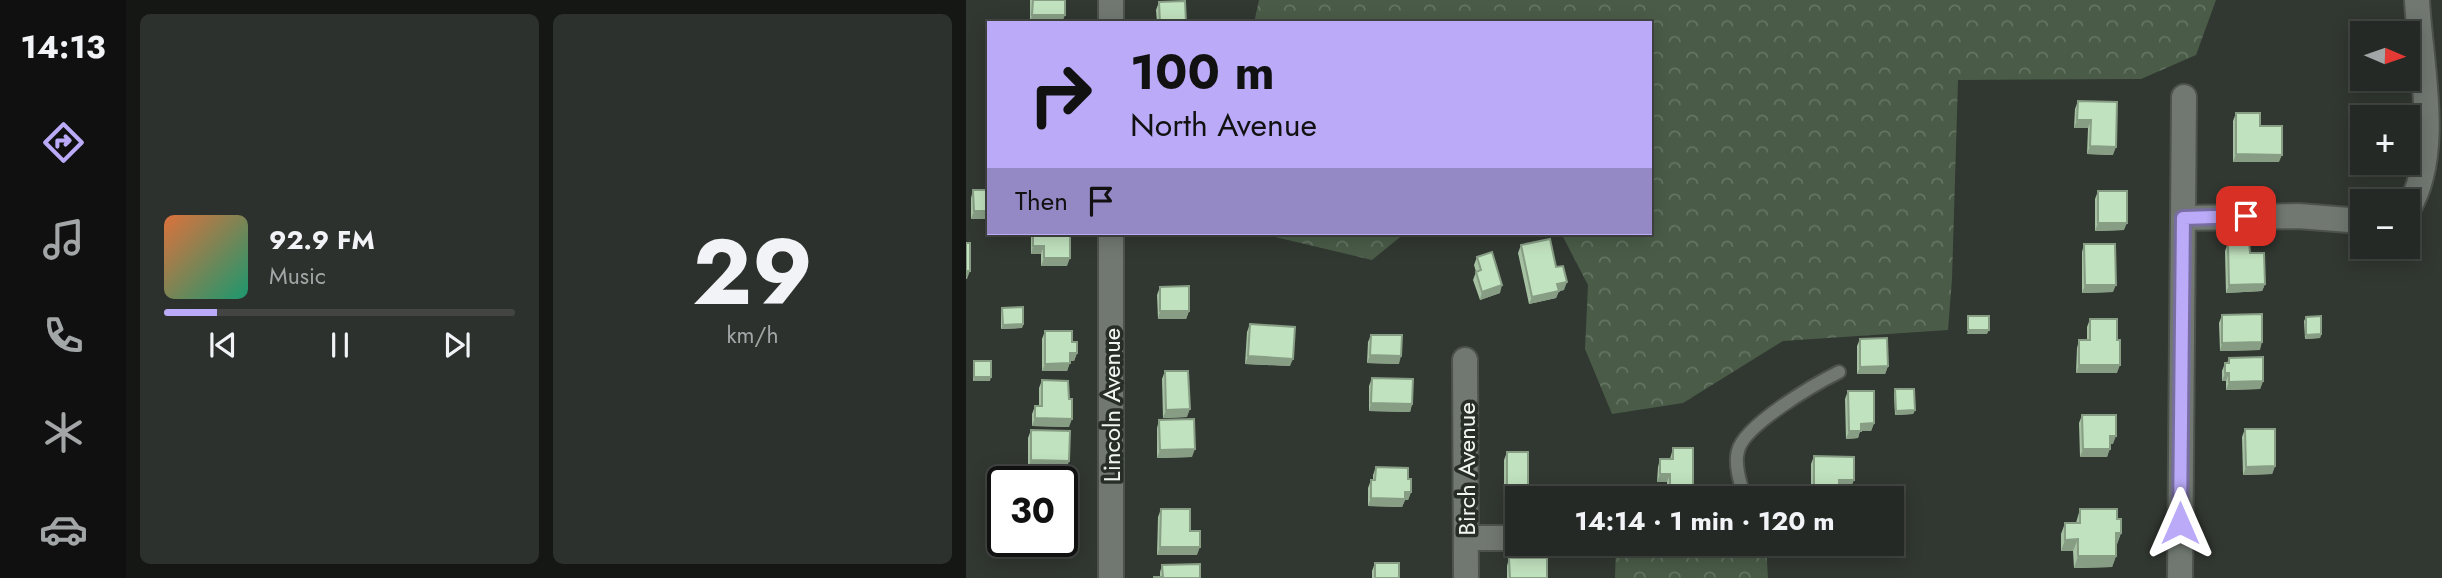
<!DOCTYPE html>
<meta charset="utf-8">
<style>
:root{--surface:#252925;--page:#2d312d;--text:#f1f3f6;--muted:#a3a6a7;--line:#424542;--accent:#baaaf7}
body{margin:0;font-family:Jost,sans-serif;background:var(--page);color:var(--text);height:100vh;display:flex;flex-direction:column;font-size:26px;white-space:nowrap}
*{box-sizing:border-box;margin:0}
p{font-size:23px;color:var(--muted)}
.icon{flex:none;width:38px;height:38px;fill:none;stroke:currentColor;stroke-width:2;stroke-linecap:round;stroke-linejoin:round}
.map{position:relative;flex:1;overflow:hidden}
.drawer{display:flex;flex-direction:column;gap:14px;padding:14px;background:#141714;width:840px}
.drawer>*{flex:none}
.guide{position:absolute;left:21px;top:21px;width:665px;height:214px;border-radius:0px;box-shadow:0 4px 18px #0003,0 0 0 2px var(--line);background:#baaaf7;color:#111;overflow:hidden}
.needle{width:46px;rotate:92deg}
.tools{position:absolute;left:1384px;top:21px;display:grid;gap:14px}
.tools a{display:grid;place-items:center;width:70px;height:70px;border-radius:0px;background:var(--surface);box-shadow:0 4px 18px #0003,0 0 0 2px var(--line);font-size:35px}
.speed{position:absolute;left:21px;top:466px;display:flex;gap:14px;font-size:35px;font-weight:700;text-align:center}
.speed>*{display:grid;place-content:center;width:91px;height:91px;border-radius:50%;background:var(--surface);box-shadow:0 4px 18px #0003,0 0 0 2px var(--line);line-height:1}
.speed .limit{border:4px solid #111;border-radius:10px;background:#fff;color:#111}
.pin{position:absolute;display:grid;place-items:center;width:60px;height:60px;color:#fff;margin:-30px;border-radius:14px;box-shadow:0 4px 10px #0006}
.me{position:absolute;width:77px;margin:-38px;rotate:0deg;stroke-linejoin:round;filter:drop-shadow(0 0 5px #0008)}
.turn{display:flex;align-items:center;gap:24px;height:147px;padding:0 28px;font-size:32px}
.turn .icon{width:91px;height:91px;stroke-width:2.5}
.turn b{display:block;font-size:49px;line-height:60px}
.then{display:flex;align-items:center;height:66px;padding:0 28px;background:#0003;gap:14px;font-size:26px}
.drawer .widget{flex:1;display:flex;flex-direction:column;justify-content:center;gap:10px;min-width:0;padding:0 24px;border-radius:10px;background:var(--page)}
.drawer .dial{align-items:center;gap:0}
.dial b{font-size:91px;line-height:1}
.song{display:flex;align-items:center;gap:21px}
.cover{width:84px;height:84px;border-radius:10px;background:linear-gradient(135deg,hsl(20 70% 55%),hsl(160 70% 35%))}
.played{height:7px;border-radius:4px;background:linear-gradient(90deg,var(--accent) 15%,var(--line) 15%)}
.keys{display:flex;justify-content:space-around;direction:ltr}
.drawer .tiles{flex:1;display:grid;gap:14px;grid-template-columns:repeat(2,1fr)}
.trip{position:absolute;left:539px;top:486px;width:399px;height:70px;border-radius:0px;background:var(--surface);box-shadow:0 4px 18px #0003,0 0 0 2px var(--line);font-weight:700;line-height:70px;text-align:center}
main{display:flex;flex:1;min-height:0}
.tabs{display:flex;flex-direction:column;width:126px;justify-content:space-around;align-items:center;background:#0f100f;color:var(--muted)}
.tabs .icon{width:49px;height:49px}
.tabs .current{color:var(--accent)}
.tabs b{font-size:32px;color:var(--text)}
.map>svg:first-child{display:block}
.forest{fill:url(#forest-crowns)}
.lines{fill:none;stroke-linecap:round;stroke-linejoin:round}
.service-casing{stroke:#4d524d;stroke-width:16}
.minor-casing{stroke:#4d524d;stroke-width:28}
.service{stroke:#717871;stroke-width:12}
.minor{stroke:#717871;stroke-width:24}
.wall{fill:#a6c2a3}
.shaded-wall{fill:#879e85}
.building{fill:#c1e2be;stroke:#879e85;stroke-width:2}
.route-casing{stroke:#796ea1;stroke-width:18}
.route{stroke:#baaaf7;stroke-width:12}
.labels{text-anchor:middle;dominant-baseline:central;stroke-width:7;stroke-linejoin:round;paint-order:stroke}
.street-label{font-size:24px;fill:#f2f6f2;stroke:#272d27}
</style>
<main>
<nav class="tabs">
<b>14:13</b>
<svg class="icon current" aria-label="directions" viewBox="0 0 24 24"><path d="M12 3l9 9-9 9-9-9zM9 14v-3h6M13 9l2 2-2 2"/></svg>
<svg class="icon" aria-label="music" viewBox="0 0 24 24"><path d="M9 18V5l10-2v13"/><circle cx="6" cy="18" r="3"/><circle cx="16" cy="16" r="3"/></svg>
<svg class="icon" aria-label="phone" viewBox="0 0 24 24"><path d="M5 4h4l2 5-3 2q2 4 5 5l2-3 5 2v4C11 20 4 13 5 4z"/></svg>
<svg class="icon" aria-label="climate" viewBox="0 0 24 24"><path d="M12 3v18M4 7l16 10M4 17L20 7"/></svg>
<svg class="icon" aria-label="car" viewBox="0 0 24 24"><path d="M5 17H2v-5l4-1 3-4h7l3 4 3 1v5h-3M9 17h6M6 11h13"/><circle cx="7" cy="17" r="2"/><circle cx="17" cy="17" r="2"/></svg>
</nav>
<section class="drawer">
<div class="tiles">
<div class="widget">
<div class="song"><i class="cover"></i><div><b>92.9 FM</b><p>Music</p></div></div>
<div class="played"></div>
<div class="keys"><svg class="icon" aria-label="previous" viewBox="0 0 24 24"><path d="M18 5L8 12l10 7zM5 5v14"/></svg><svg class="icon" aria-label="pause" viewBox="0 0 24 24"><path d="M8 5v14M16 5v14"/></svg><svg class="icon" aria-label="next" viewBox="0 0 24 24"><path d="M6 5l10 7-10 7zM19 5v14"/></svg></div>
</div>
<div class="widget dial"><b>29</b><p>km/h</p></div>
</div>
</section>
<div class="map">
<svg width="1476" height="578" viewBox="0 0 1476 578">
<defs>
<pattern id="forest-crowns" width="20" height="18" patternUnits="userSpaceOnUse" patternTransform="scale(1.75)"><rect width="20" height="18" fill="#4a5c48"/><path d="M2 6a3 3 0 1 1 6 0M12 15a3 3 0 1 1 6 0" fill="none" stroke="#657463"/></pattern>
</defs>
<rect width="100%" height="100%" fill="#313731"/>
<g class="forest">
<polygon points="293,0 1250,0 1230,55 1175,79 992,80 986,279 982,330 817,341 717,403 646,414 619,349 622,285 595,233 684,233 684,23 288,23"/>
<polygon points="293,233 439,233 406,260"/>
<polygon points="650,544 800,544 802,578 649,578"/>
</g>
<g class="lines">
<defs>
<path id="service" d="M779 499C775 485 768 465 772 451 778 425 849 384 873 372"/>
<g id="minor">
<polyline points="145,23 145,0"/>
<path d="M1442 209C1476 153 1454 63 1451 0"/>
<polyline points="1217,218 1332,216 1396,221"/>
<polyline points="499,360 500,578"/>
<polyline points="500,538 551,538"/>
<polyline points="145,578 145,233"/>
<polyline points="1214,578 1218,97"/>
</g>
</defs>
<use href="#service" class="service-casing"/>
<use href="#minor" class="minor-casing"/>
<use href="#service" class="service"/>
<use href="#minor" class="minor"/>
</g>
<g class="wall">
<polygon points="64,0 99,0 64,23"/>
<polygon points="193,2 220,23 191,23 190,10"/>
<polygon points="1112,101 1147,155 1121,154 1122,128 1108,128 1109,109"/>
<polygon points="1270,113 1294,126 1313,162 1267,162 1267,121"/>
<polygon points="7,190 23,190 23,219 5,219 5,198"/>
<polygon points="1132,191 1158,230 1129,231 1129,199"/>
<polygon points="65,233 104,233 101,266 75,266 75,254 65,254"/>
<polygon points="1262,243 1284,253 1299,284 1296,291 1260,293 1259,251"/>
<polygon points="1118,244 1147,292 1116,293 1116,252"/>
<polygon points="555,245 590,267 598,290 593,291 590,298 563,304 552,253"/>
<polygon points="511,257 534,293 514,300 507,280 510,272 508,265"/>
<polygon points="194,287 223,311 220,319 192,319 191,295"/>
<polygon points="36,308 57,324 56,328 35,329 35,312"/>
<polygon points="1256,315 1294,350 1254,351 1253,323"/>
<polygon points="1340,317 1355,334 1354,338 1339,339 1338,321"/>
<polygon points="1124,319 1151,373 1110,373 1111,348 1113,340 1121,340 1121,327"/>
<polygon points="284,324 324,366 279,364 281,332"/>
<polygon points="79,331 106,342 111,353 108,361 104,361 101,371 76,371 76,339"/>
<polygon points="405,335 433,364 401,363 402,342"/>
<polygon points="894,339 922,366 919,374 891,374 891,346"/>
<polygon points="1263,358 1297,381 1294,389 1260,390 1260,381 1256,381 1256,371 1259,363 1261,363"/>
<polygon points="8,361 24,381 7,381 7,365"/>
<polygon points="199,371 221,417 197,418 196,379"/>
<polygon points="406,378 446,404 444,412 403,411 403,386"/>
<polygon points="76,380 103,427 66,426 66,414 69,406 73,406 73,388"/>
<polygon points="929,389 949,410 947,414 929,415 928,393"/>
<polygon points="882,391 908,423 905,431 894,431 892,438 880,439 879,399"/>
<polygon points="1116,415 1147,444 1144,444 1141,457 1114,457 1113,423"/>
<polygon points="193,420 226,457 191,458 191,428"/>
<polygon points="1279,429 1309,466 1306,474 1277,475 1276,437"/>
<polygon points="65,430 103,461 100,469 62,468 62,438"/>
<polygon points="707,448 725,495 701,495 701,482 691,482 692,467 694,459 704,459"/>
<polygon points="541,452 562,495 560,499 551,499 538,503 538,460"/>
<polygon points="848,456 885,488 873,488 873,492 870,499 845,499 845,464"/>
<polygon points="410,467 442,479 445,492 442,500 439,500 436,507 402,506 402,488 405,480 407,480 407,475"/>
<polygon points="195,509 224,531 231,555 191,555 192,517"/>
<polygon points="1114,509 1151,519 1155,533 1151,544 1150,556 1146,567 1108,568 1107,551 1095,551 1095,534 1099,523 1110,523"/>
<polygon points="80,541 96,541 106,550 104,550 101,559 80,559"/>
<polygon points="543,558 581,578 541,578 541,566"/>
<polygon points="409,563 433,578 406,578 406,571"/>
<polygon points="196,565 234,578 194,577 194,572"/>
</g>
<g class="shaded-wall">
<polygon points="66,15 99,15 96,23 64,23"/>
<polygon points="1111,120 1125,120 1122,128 1108,128"/>
<polygon points="1124,146 1150,147 1147,155 1121,154"/>
<polygon points="1270,154 1316,155 1313,162 1267,162"/>
<polygon points="8,211 23,211 23,219 5,219"/>
<polygon points="1132,223 1161,223 1158,230 1129,231"/>
<polygon points="67,246 78,246 75,254 65,254"/>
<polygon points="78,258 104,258 101,266 75,266"/>
<polygon points="0,271 4,271 1,279 0,279"/>
<polygon points="601,282 598,290 593,291 590,298 563,304 566,297 591,284"/>
<polygon points="1299,284 1296,291 1260,293 1263,285"/>
<polygon points="536,285 534,293 514,300 516,292"/>
<polygon points="1119,285 1150,285 1147,292 1116,293"/>
<polygon points="194,311 223,311 220,319 192,319"/>
<polygon points="57,324 56,328 35,329 37,325"/>
<polygon points="1002,330 1023,330 1021,334 1001,334"/>
<polygon points="1355,334 1354,338 1339,339 1340,335"/>
<polygon points="1296,342 1294,350 1254,351 1256,343"/>
<polygon points="104,353 111,353 108,361 101,361"/>
<polygon points="404,355 435,356 433,364 401,363"/>
<polygon points="282,356 327,359 324,366 279,364"/>
<polygon points="104,363 101,371 76,371 79,364"/>
<polygon points="1113,365 1154,365 1151,373 1110,373"/>
<polygon points="922,366 919,374 891,374 894,367"/>
<polygon points="1259,373 1263,373 1260,381 1256,381"/>
<polygon points="8,377 25,377 24,381 7,381"/>
<polygon points="1297,381 1294,389 1260,390 1263,382"/>
<polygon points="405,403 446,404 444,412 403,411"/>
<polygon points="224,409 221,417 197,418 200,410"/>
<polygon points="949,410 947,414 929,415 930,411"/>
<polygon points="69,418 106,419 103,427 66,426"/>
<polygon points="908,423 905,431 894,431 892,438 880,439 883,431 895,424"/>
<polygon points="1144,436 1150,436 1147,444 1142,444"/>
<polygon points="229,449 226,457 191,458 194,450"/>
<polygon points="1117,449 1144,449 1141,457 1114,457"/>
<polygon points="65,460 103,461 100,469 62,468"/>
<polygon points="1309,466 1306,474 1277,475 1280,467"/>
<polygon points="694,474 704,474 701,482 691,482"/>
<polygon points="873,480 888,480 885,488 870,487"/>
<polygon points="727,487 725,495 701,495 704,488"/>
<polygon points="439,492 445,492 442,500 439,500 436,507 402,506 405,498"/>
<polygon points="848,492 873,492 870,499 845,499"/>
<polygon points="541,495 562,495 560,499 551,499 551,503 538,503"/>
<polygon points="96,512 107,512 104,520 96,520"/>
<polygon points="1150,533 1155,533 1151,544"/>
<polygon points="1112,539 1107,551 1095,551 1099,540"/>
<polygon points="104,542 109,542 106,550 101,550"/>
<polygon points="194,547 234,547 231,555 191,555"/>
<polygon points="83,551 104,551 101,559 80,559"/>
<polygon points="1112,556 1150,556 1146,567 1108,568"/>
</g>
<g class="building">
<polygon points="67,0 99,0 99,15 66,15"/>
<polygon points="219,1 220,23 194,23 193,2"/>
<polygon points="1112,101 1151,102 1150,147 1124,146 1125,120 1111,120"/>
<polygon points="1270,113 1294,113 1294,126 1316,126 1316,155 1270,154"/>
<polygon points="7,190 23,190 23,211 8,211"/>
<rect x="1132" y="191" width="29" height="32"/>
<polygon points="67,233 104,233 104,258 78,258 78,246 67,246"/>
<polygon points="584,239 590,267 597,266 601,282 591,284 593,291 566,297 555,245"/>
<polygon points="1283,242 1284,253 1298,253 1299,284 1263,285 1262,243"/>
<rect x="0" y="243" width="4" height="28"/>
<polygon points="1118,244 1149,244 1150,285 1119,285"/>
<polygon points="526,252 536,285 516,292 510,272 515,270 511,257"/>
<polygon points="223,286 223,311 194,311 194,287"/>
<polygon points="57,307 57,324 37,325 36,308"/>
<polygon points="1296,314 1296,342 1256,343 1256,315"/>
<rect x="1002" y="316" width="21" height="14"/>
<polygon points="1355,316 1355,334 1340,335 1340,317"/>
<polygon points="1124,319 1151,319 1151,340 1154,340 1154,365 1113,365 1113,340 1124,340"/>
<polygon points="284,324 329,327 327,359 282,356"/>
<polygon points="79,331 106,331 106,342 111,342 111,353 104,353 104,363 79,364"/>
<polygon points="405,335 436,335 435,356 404,355"/>
<polygon points="921,338 922,366 894,367 894,339"/>
<polygon points="1297,357 1297,381 1263,382 1263,373 1259,373 1259,363 1263,363 1263,358"/>
<rect x="8" y="361" width="17" height="16"/>
<polygon points="199,371 222,371 224,409 200,410"/>
<polygon points="406,378 447,379 446,404 405,403"/>
<polygon points="76,380 102,381 103,399 106,399 106,419 69,418 69,406 76,406"/>
<polygon points="929,389 948,389 949,410 930,411"/>
<polygon points="882,391 908,391 908,423 895,424 895,431 883,431"/>
<polygon points="1116,415 1150,415 1150,436 1144,436 1144,449 1117,449"/>
<polygon points="228,419 229,449 194,450 193,420"/>
<polygon points="1279,429 1309,429 1309,466 1280,467"/>
<polygon points="65,430 104,431 103,461 65,460"/>
<polygon points="707,448 727,448 727,487 704,488 704,474 694,474 694,459 707,459"/>
<rect x="541" y="452" width="21" height="43"/>
<polygon points="848,456 888,457 888,480 873,480 873,492 848,492"/>
<polygon points="410,467 442,468 442,479 445,479 445,492 439,492 439,499 405,498 405,480 409,480"/>
<polygon points="80,474 107,475 107,512 96,512 96,481 80,481"/>
<polygon points="195,509 224,509 224,531 234,531 234,547 194,547"/>
<polygon points="1114,509 1151,509 1151,519 1155,519 1155,533 1150,533 1150,556 1112,556 1112,539 1099,540 1099,523 1114,523"/>
<polygon points="96,524 109,524 109,542 104,542 104,551 83,551 83,541 96,541"/>
<polygon points="543,558 581,558 581,578 544,578"/>
<rect x="409" y="563" width="24" height="15"/>
<polygon points="234,564 234,578 188,578 188,577 197,577 196,565"/>
</g>
<g class="lines">
<defs>
<polyline id="route" points="1214,523 1217,218 1280,216"/>
</defs>
<use href="#route" class="route-casing"/>
<use href="#route" class="route"/>
</g>
<g class="labels">
<g class="street-label">
<text transform="translate(145 405) rotate(-90)">Lincoln Avenue</text>
<text transform="translate(500 469) rotate(-90)">Birch Avenue</text>
</g>
</g>
</svg>
<div class="tools">
<a><svg class="needle" viewBox="-14 -14 28 28"><path d="M0-13l5 13h-10z" fill="#e53935"/><path d="M0 13l5-13h-10z" fill="#a3a6a7"/></svg></a>
<a>+</a>
<a>−</a>
</div>
<div class="speed"><div class="limit">30</div></div>
<div class="pin" style="left:1280px;top:216px;background:#d93025"><svg class="icon" aria-label="arrive" viewBox="0 0 24 24"><path d="M6 21V4h12l-3 4 3 4H6"/></svg></div>
<svg class="me" style="left:1214px;top:523px" viewBox="-20 -20 40 40"><path d="M0-17L14 15 0 8-14 15z" fill="#baaaf7" stroke="#fff" stroke-width="4"/></svg>
<div class="trip">14:14 · 1 min · 120 m</div>
<div class="guide">
<div class="turn"><svg class="icon" aria-label="right" viewBox="0 0 24 24"><path d="M7 20v-9h11M14 6l5 5-5 5"/></svg><div><b>100 m</b>North Avenue</div></div>
<div class="then">Then<svg class="icon" aria-label="arrive" viewBox="0 0 24 24"><path d="M6 21V4h12l-3 4 3 4H6"/></svg></div>
</div>
</div>
</main>
